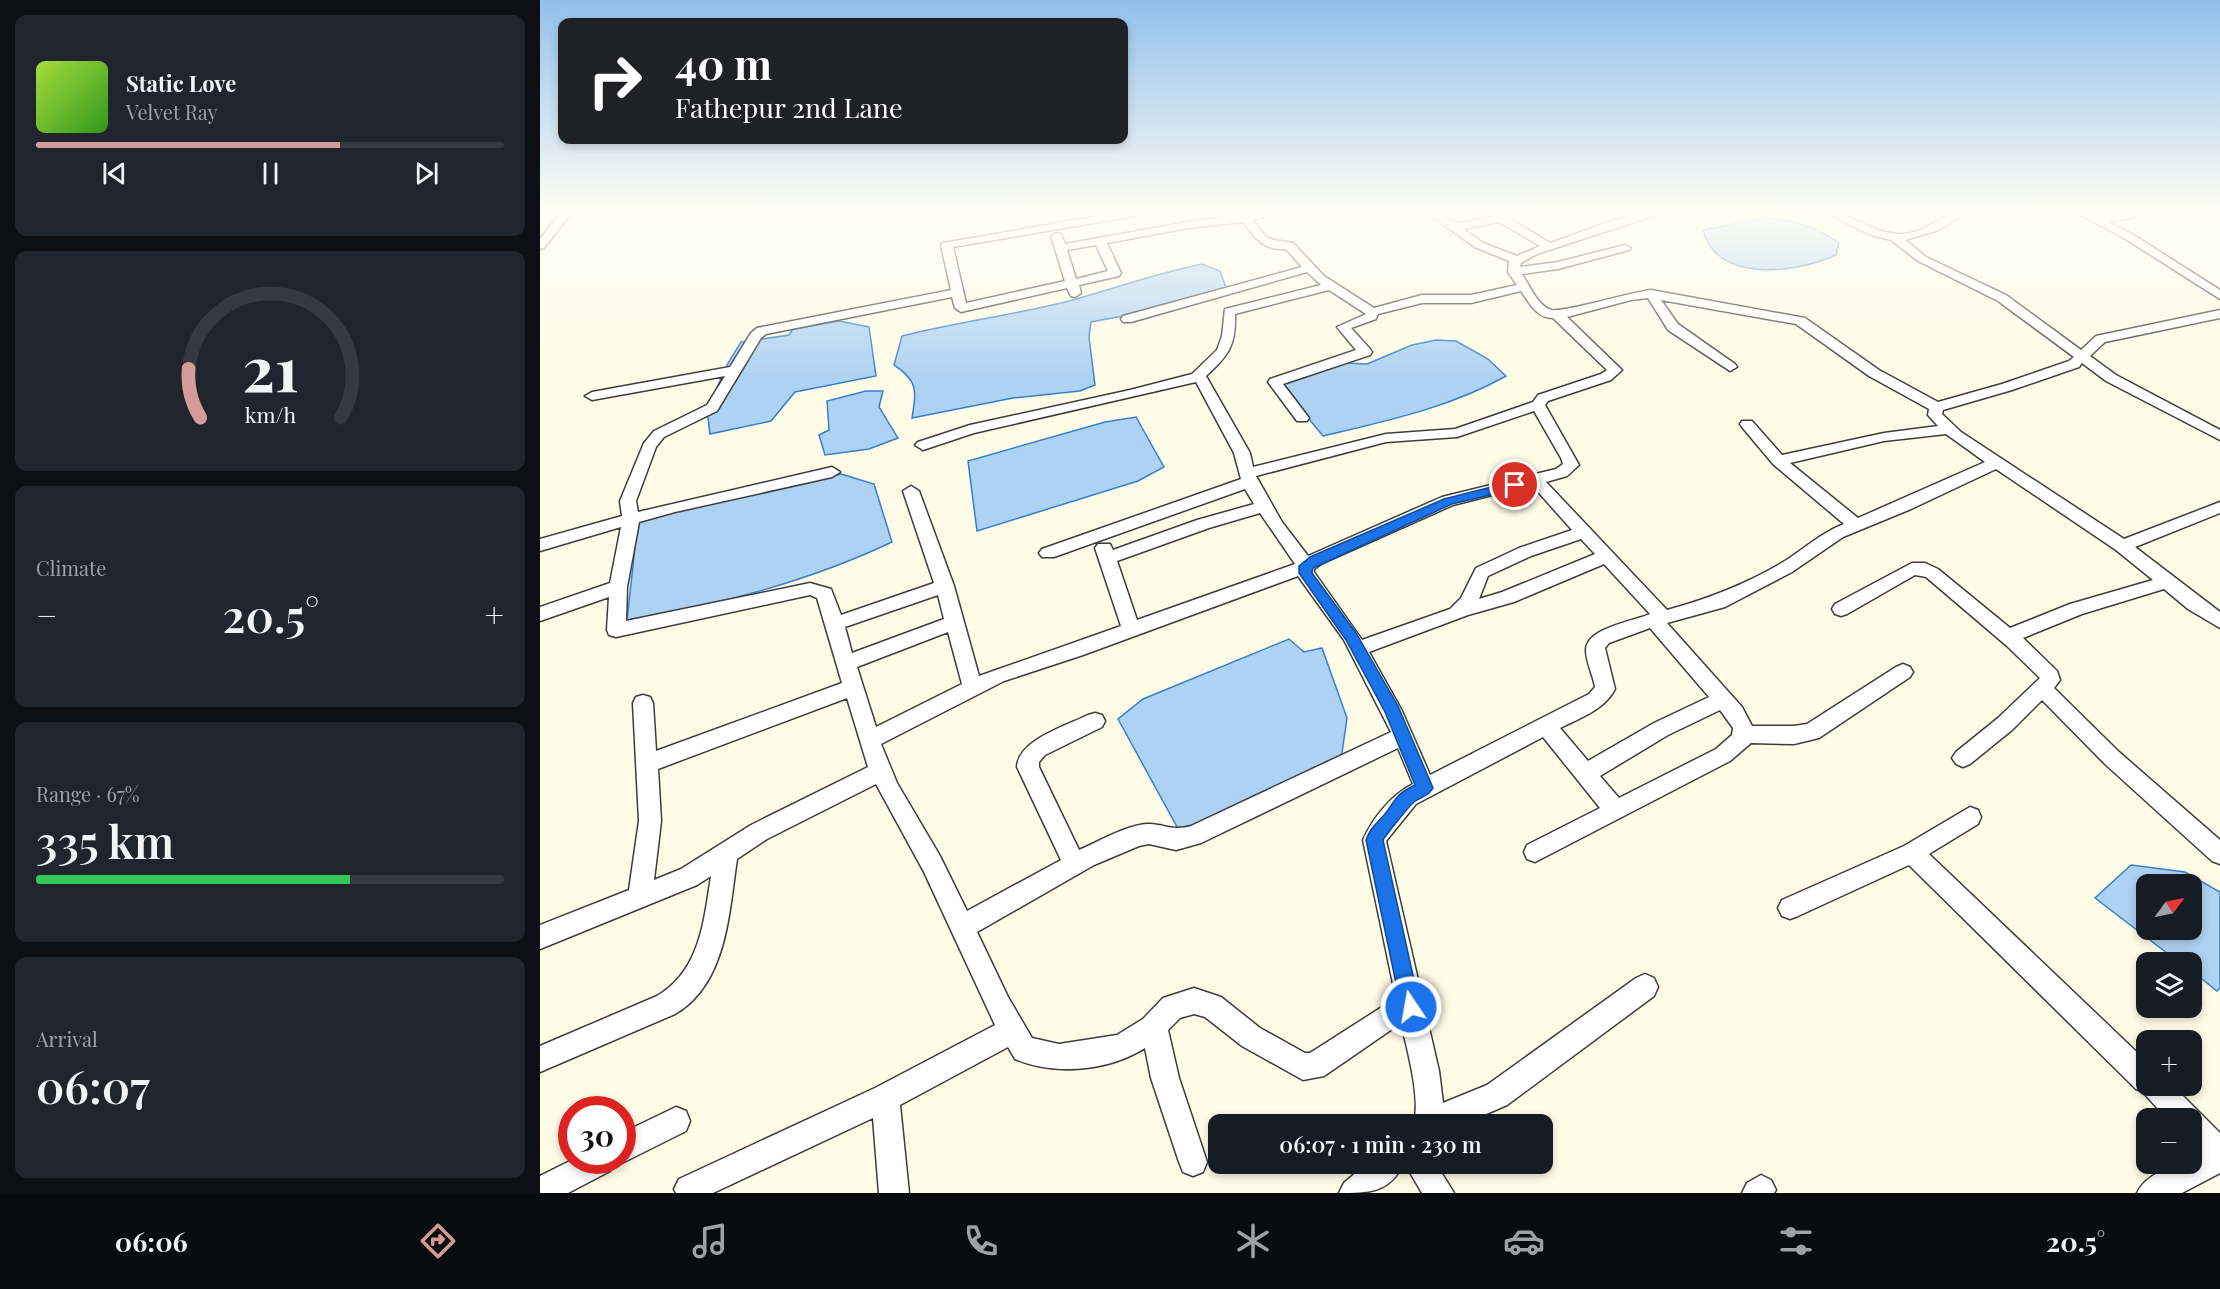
<!DOCTYPE html>
<meta charset="utf-8">
<style>
:root{--surface:#171b24;--page:#20242c;--text:#f1f3f6;--muted:#9ea1a6;--line:#363941;--accent:#d59b99}
body{margin:0;font-family:"Playfair Display",serif;background:var(--page);color:var(--text);height:100vh;display:flex;flex-direction:column;font-size:22px;white-space:nowrap}
*{box-sizing:border-box;margin:0}
p{font-size:20px;color:var(--muted)}
.icon{flex:none;width:33px;height:33px;fill:none;stroke:currentColor;stroke-width:2;stroke-linecap:round;stroke-linejoin:round}
.map{position:relative;flex:1;overflow:hidden}
.sheet{display:flex;flex-direction:column;gap:15px;padding:15px;background:#0d0f14;width:540px}
.sheet>*{flex:none}
.hud{position:absolute;left:18px;top:18px;width:570px;height:126px;border-radius:12px;box-shadow:0 3px 9px #0003;background:#202124;color:#fff;overflow:hidden}
.needle{width:39px;rotate:57deg}
.controls{position:absolute;left:1596px;top:874px;display:grid;gap:12px}
.controls a{display:grid;place-items:center;width:66px;height:66px;border-radius:12px;background:var(--surface);box-shadow:0 3px 9px #0003;font-size:30px}
.speed{position:absolute;left:18px;top:1096px;display:flex;gap:12px;font-size:30px;font-weight:700;text-align:center}
.speed>*{display:grid;place-content:center;width:78px;height:78px;border-radius:50%;background:var(--surface);box-shadow:0 3px 9px #0003;line-height:1}
.speed .limit{border:9px solid #d22;background:#fff;color:#111}
.pin{position:absolute;display:grid;place-items:center;width:51px;height:51px;color:#fff;margin:-26px;border:3px solid #fff;border-radius:50%;box-shadow:0 2px 6px #0007}
.me{position:absolute;width:66px;margin:-33px;rotate:348deg;stroke-linejoin:round;filter:drop-shadow(0 0 4px #0008)}
.turn{display:flex;align-items:center;gap:21px;height:126px;padding:0 18px;font-size:27px}
.turn .icon{width:78px;height:78px;stroke-width:2.5}
.turn b{display:block;font-size:42px;line-height:51px}
.big{font-size:45px;font-weight:600;line-height:1.1}
.sheet .tile{flex:1;display:flex;flex-direction:column;justify-content:center;gap:9px;min-width:0;padding:0 21px;border-radius:12px;background:var(--page)}
.sheet .dial{align-items:center;gap:0}
.dial svg{height:156px;overflow:visible;fill:none;stroke:var(--line);stroke-width:7;stroke-linecap:round;text-anchor:middle}
.dial text{fill:var(--text);stroke:none}
.song{display:flex;align-items:center;gap:18px}
.cover{width:72px;height:72px;border-radius:9px;background:linear-gradient(135deg,hsl(80 70% 55%),hsl(110 70% 35%))}
.played{height:6px;border-radius:3px;background:linear-gradient(90deg,var(--accent) 65%,var(--line) 65%)}
.keys{display:flex;justify-content:space-around;direction:ltr}
.heat{display:flex;justify-content:space-between;align-items:center;font-size:33px;direction:ltr}
.charge{height:9px;border-radius:4px;background:linear-gradient(90deg,#34c759 67%,var(--line) 0)}
.trip{position:absolute;left:668px;top:1114px;width:345px;height:60px;border-radius:12px;background:var(--surface);box-shadow:0 3px 9px #0003;font-weight:600;line-height:60px;text-align:center}
.menu{display:flex;height:96px;justify-content:space-around;align-items:center;background:#090b0e;color:var(--muted)}
.menu .icon{width:42px;height:42px}
.menu .active{color:var(--accent)}
.menu b{font-size:27px;color:var(--text)}
main{display:flex;flex:1;min-height:0}
.map>svg:first-child{display:block}
.water{fill:#aed2f3;stroke:#3780c8;stroke-width:1.5;fill-rule:evenodd}
.lines{fill:none;stroke-linecap:round;stroke-linejoin:round}
.street-casing{stroke:#3d3d3d;stroke-width:3}
.street{fill:#fff;fill-rule:evenodd}
.route{fill:#1a73e8;stroke:#114b97;stroke-width:1.5}
</style>
<main>
<section class="sheet">
<div class="tile">
<div class="song"><i class="cover"></i><div><b>Static Love</b><p>Velvet Ray</p></div></div>
<div class="played"></div>
<div class="keys"><svg class="icon" aria-label="previous" viewBox="0 0 24 24"><path d="M18 5L8 12l10 7zM5 5v14"/></svg><svg class="icon" aria-label="pause" viewBox="0 0 24 24"><path d="M8 5v14M16 5v14"/></svg><svg class="icon" aria-label="next" viewBox="0 0 24 24"><path d="M6 5l10 7-10 7zM19 5v14"/></svg></div>
</div>
<div class="tile dial"><svg viewBox="0 0 100 80">
<path d="M14 69A42 42 0 1 1 86 69"/>
<path d="M14 69A42 42 0 0 1 8 44" stroke="#d59b99"/>
<text x="50" y="56" font-size="32" font-weight="700">21</text>
<text x="50" y="72" font-size="11">km/h</text>
</svg></div>
<div class="tile"><p>Climate</p>
<div class="heat"><a>−</a><b class="big">20.5°</b><a>+</a></div>
</div>
<div class="tile"><p>Range · 67%</p><b class="big">335 km</b><div class="charge"></div></div>
<div class="tile"><p>Arrival</p><b class="big">06:07</b></div>
</section>
<div class="map">
<svg width="1680" height="1193" viewBox="0 0 1680 1193">
<rect width="100%" height="100%" fill="#fefce7"/>
<g class="water">
<path d="M1224 218C1254 220 1275 226 1299 243L1296 255C1257 273 1177 284 1163 230Z"/>
<path d="M662 264 680 271 687 290 631 307 551 322 549 337 555 385 540 391 473 398 372 418C376 392 379 381 354 365L362 336C417 322 474 315 529 301 573 289 617 273 662 264Z"/>
<polygon points="299,321 329,327 336,376 255,392 231,421 170,434 167,410 188,363 201,342 249,335 253,329"/>
<path d="M896 340 916 341 948 359 966 376C909 408 846 421 783 436L741 385 805 363 827 364 872 345Z"/>
<polygon points="326,391 343,391 339,407 358,438 329,449 285,455 279,435 289,430 287,401"/>
<polygon points="596,417 624,467 598,481 437,531 428,461 565,422"/>
<path d="M301 474 334 484 352 542C272 580 174 607 87 620L98 520Z"/>
<polygon points="749,639 764,652 782,648 807,718 801,760 642,836 578,719 603,699"/>
<path d="M1591 865 1645 872 1680 892V988L1677 991 1652 971V963H1640L1555 898ZM1606 885H1652V930H1606Z"/>
</g>
<g class="lines">
<defs>
<g id="street">
<polygon points="22,211 33,211 4,248 0,249 0,239"/>
<path d="M587 211H612L607 214 413 247 426 303 525 281 511 236 517 233 521 234 525 244 648 222 724 211H746L713 220C730 244 727 238 753 243L784 276 834 308 882 295H931L977 285 968 272 969 261 935 247 884 211H896L916 224 951 217 944 211H957L1010 243C1049 230 1087 211 1128 211L997 254 981 263 980 267 1018 262 1085 245 1091 248 1089 250 1018 269 982 274C989 285 998 306 1011 310 1023 313 1091 292 1111 290L1265 318 1339 370 1398 402 1462 384 1529 361 1534 357 1458 301 1378 261 1351 240 1331 235 1281 211C1312 211 1331 234 1360 234 1386 234 1404 211 1429 211L1399 230 1365 240 1386 257 1466 295 1541 350 1556 336 1680 310V318L1565 342 1550 356 1576 375 1680 430V440L1566 381 1542 363 1539 367 1472 390 1403 410 1402 414 1421 432 1584 539 1680 502V513L1595 547 1680 612V628L1648 609 1624 589 1542 614 1483 638 1517 671 1520 680 1514 688 1579 752 1680 840V864L1672 861 1565 764 1502 700 1472 730 1430 764 1423 767 1416 764 1412 758 1416 752 1458 718 1500 678 1467 646 1386 577 1375 575 1307 614 1301 616 1295 614 1292 609 1295 604 1372 563H1385L1398 569 1470 628 1530 604 1613 580 1576 550 1456 469 1371 509 1303 537 1252 572 1185 607 1127 623 1202 707 1212 726H1254L1267 724 1356 667 1363 664 1370 667 1373 672 1370 677 1279 738 1254 744 1211 743 1190 761 995 862 987 859 984 852 987 845 1060 808 1003 737 876 804 846 841 899 1071 903 1103 947 1085 1096 978 1105 974 1114 978 1118 987 1114 996 967 1105 921 1125H873C882 1103 867 1048 861 1023L784 1076 763 1080 702 1046 665 1017 654 1014 640 1018 628 1030 639 1078 667 1162 663 1172 653 1176 643 1172 639 1162 611 1078 605 1048C569 1071 515 1076 475 1059L468 1047 360 1105 369 1193H339L333 1118 173 1193H136L134 1189 139 1179 335 1088 455 1025 384 872 336 784 227 839 197 859C189 912 187 984 135 1014L0 1072V1046L117 996C160 971 164 921 171 876L157 885 0 949V925L89 890 99 821 93 703 96 697 103 695 110 697 113 703 116 751 302 683 277 598 270 595 76 637 69 635 67 630 69 597 0 621V607L70 583 81 527 0 551V539L82 516 80 501 104 443 114 431 167 405 185 376 52 400 45 396 52 392 190 367 211 333 217 328 411 290 401 245 403 243ZM703 222C714 238 725 251 746 249L762 267 583 316 581 319 583 322H591L767 272 781 285 685 309 682 336 677 350 652 374 590 390 430 425 378 442 375 445 383 450 434 433 656 382 694 453 701 479 502 549 499 553 502 557H514L705 489 714 504 657 520 573 550 570 544H558L555 548 581 626 439 676 414 586 379 491 371 486 363 491 394 583 301 615 291 589 270 583 86 621 87 587 99 522 135 512 292 477 300 472 292 467 98 512 96 501 116 447 124 437 177 411 221 338 226 334 412 297 415 308 421 312 527 288 531 296 535 297 541 293 539 285 579 276 581 273 567 243 648 228ZM959 222 1000 246 977 256 943 243 923 229ZM556 245 568 271 536 279 527 250ZM789 290 826 314 797 327 816 350 730 379 728 382 757 421H767L769 418 743 384 830 355 832 352 830 349 811 328 836 319 838 314 882 303H931L981 291C990 304 997 318 1013 318L1067 370 1061 374 998 395 993 402 915 429 846 434 713 467 710 453 666 376C689 355 696 345 695 314ZM1108 298 1128 330 1190 371 1197 367 1195 364 1138 324 1121 300 1256 324 1329 376 1389 409 1388 415 1398 426 1344 433 1242 455 1212 421H1202L1200 424 1202 427 1233 464 1304 524C1280 533 1262 551 1240 564 1204 585 1167 599 1127 610L1006 482 1027 476 1039 465 1005 405 1008 401 1071 380 1082 370 1027 317 1091 300ZM994 411 1021 458 1023 464 1016 469 902 497 768 556 742 522 716 476 846 442 917 437ZM1406 434 1445 462 1318 518 1250 463 1344 441ZM992 485 1032 530 979 548 936 568 921 598 910 609 822 640 774 572V569L781 564 913 505ZM720 513 755 564 597 620 577 561 669 528ZM1041 539 1055 554 962 592 939 599 948 576 991 556ZM1064 564 1110 614C1094 621 1046 628 1046 650 1046 662 1053 675 1055 687L1049 694 890 775 862 711 829 652 928 615 974 602ZM758 576 804 640 851 732 651 826C633 831 626 825 610 824 590 823 558 842 539 850L499 767V762L505 755 562 727 565 721 562 715 555 713 548 715C526 726 478 740 477 767L521 860 427 911 400 856 357 783 341 744 464 681 543 655ZM398 595 404 619 312 653 305 627ZM1110 628 1169 697 1114 723 1048 761 1020 728C1040 718 1064 710 1075 689L1065 648 1069 643ZM408 632 422 684 336 727 317 667ZM307 698 328 767 211 825 141 869 114 880 121 821 118 769ZM1180 710 1193 728 1192 735 1176 749 1079 798 1060 776 1128 735ZM858 748 873 784C851 795 833 818 823 840L856 998 770 1053H765L720 1028 681 997 654 988 623 998 603 1019 577 1035 519 1044 492 1038 468 997 437 932 554 865 599 846 609 844 636 850 661 843Z"/>
<polygon points="1533,211 1547,211 1558,217 1591,211 1616,211 1611,214 1568,222 1592,234 1680,290 1680,299 1584,238"/>
<path d="M1430 807 1438 810 1441 817 1438 824 1389 854 1606 1061V1086H1633L1680 1133V1173L1642 1193H1597C1605 1175 1632 1164 1652 1164V1156L1660 1152 1652 1144V1119H1627L1602 1091 1596 1089 1369 865 1258 916 1250 919 1242 916 1238 908 1242 900 1364 846Z"/>
<polygon points="136,1107 146,1111 150,1121 146,1131 82,1163 77,1161 82,1161 82,1133"/>
<polygon points="32,1160 74,1161 70,1171 28,1193 0,1193 0,1176"/>
<path d="M826 1164H863C850 1193 828 1193 799 1193L804 1183Z"/>
<polygon points="865,1164 896,1164 914,1193 882,1193"/>
<polygon points="1221,1175 1231,1180 1236,1190 1234,1193 1202,1193 1207,1183"/>
</g>
</defs>
<use href="#street" class="street-casing"/>
<use href="#street" class="street"/>
</g>
<linearGradient id="sky" x2="0" y2="1"><stop stop-color="#91c0ec"/><stop offset="0.56" stop-color="#fffef4"/><stop offset="1" stop-color="#fffef4" stop-opacity="0"/></linearGradient>
<rect width="1680" height="378" fill="url(#sky)"/>
<path class="route" d="M975 481 981 485 980 488 912 504 773 568 772 573 816 633 858 706 893 788C889 796 881 797 874 802 870 805 846 835 843 840L880 1007 878 1014 871 1016 864 1014 861 1007 826 840C831 825 840 822 848 810 858 795 859 793 875 785L845 712 806 640 759 573V566L770 557 904 499Z"/>
</svg>
<div class="controls">
<a><svg class="needle" viewBox="-14 -14 28 28"><path d="M0-13l5 13h-10z" fill="#e53935"/><path d="M0 13l5-13h-10z" fill="#9ea1a6"/></svg></a>
<a><svg class="icon" aria-label="layers" viewBox="0 0 24 24"><path d="M12 4l9 5-9 5-9-5zM3 14l9 5 9-5"/></svg></a>
<a>+</a>
<a>−</a>
</div>
<div class="speed"><div class="limit">30</div></div>
<div class="pin" style="left:975px;top:485px;background:#d93025"><svg class="icon" aria-label="arrive" viewBox="0 0 24 24"><path d="M6 21V4h12l-3 4 3 4H6"/></svg></div>
<svg class="me" style="left:871px;top:1007px" viewBox="-20 -20 40 40"><circle r="17" fill="#1a73e8" stroke="#fff" stroke-width="3"/><path d="M0-11L8 9 0 5-8 9z" fill="#fff"/></svg>
<div class="trip">06:07 · 1 min · 230 m</div>
<div class="hud">
<div class="turn"><svg class="icon" aria-label="right" viewBox="0 0 24 24"><path d="M7 20v-9h11M14 6l5 5-5 5"/></svg><div><b>40 m</b>Fathepur 2nd Lane</div></div>
</div>
</div>
</main>
<nav class="menu">
<b>06:06</b>
<svg class="icon active" aria-label="directions" viewBox="0 0 24 24"><path d="M12 3l9 9-9 9-9-9zM9 14v-3h6M13 9l2 2-2 2"/></svg>
<svg class="icon" aria-label="music" viewBox="0 0 24 24"><path d="M9 18V5l10-2v13"/><circle cx="6" cy="18" r="3"/><circle cx="16" cy="16" r="3"/></svg>
<svg class="icon" aria-label="phone" viewBox="0 0 24 24"><path d="M5 4h4l2 5-3 2q2 4 5 5l2-3 5 2v4C11 20 4 13 5 4z"/></svg>
<svg class="icon" aria-label="climate" viewBox="0 0 24 24"><path d="M12 3v18M4 7l16 10M4 17L20 7"/></svg>
<svg class="icon" aria-label="car" viewBox="0 0 24 24"><path d="M5 17H2v-5l4-1 3-4h7l3 4 3 1v5h-3M9 17h6M6 11h13"/><circle cx="7" cy="17" r="2"/><circle cx="17" cy="17" r="2"/></svg>
<svg class="icon" aria-label="filters" viewBox="0 0 24 24"><path d="M4 7h16M4 17h16"/><circle cx="9" cy="7" r="2"/><circle cx="15" cy="17" r="2"/></svg>
<b>20.5°</b>
</nav>
